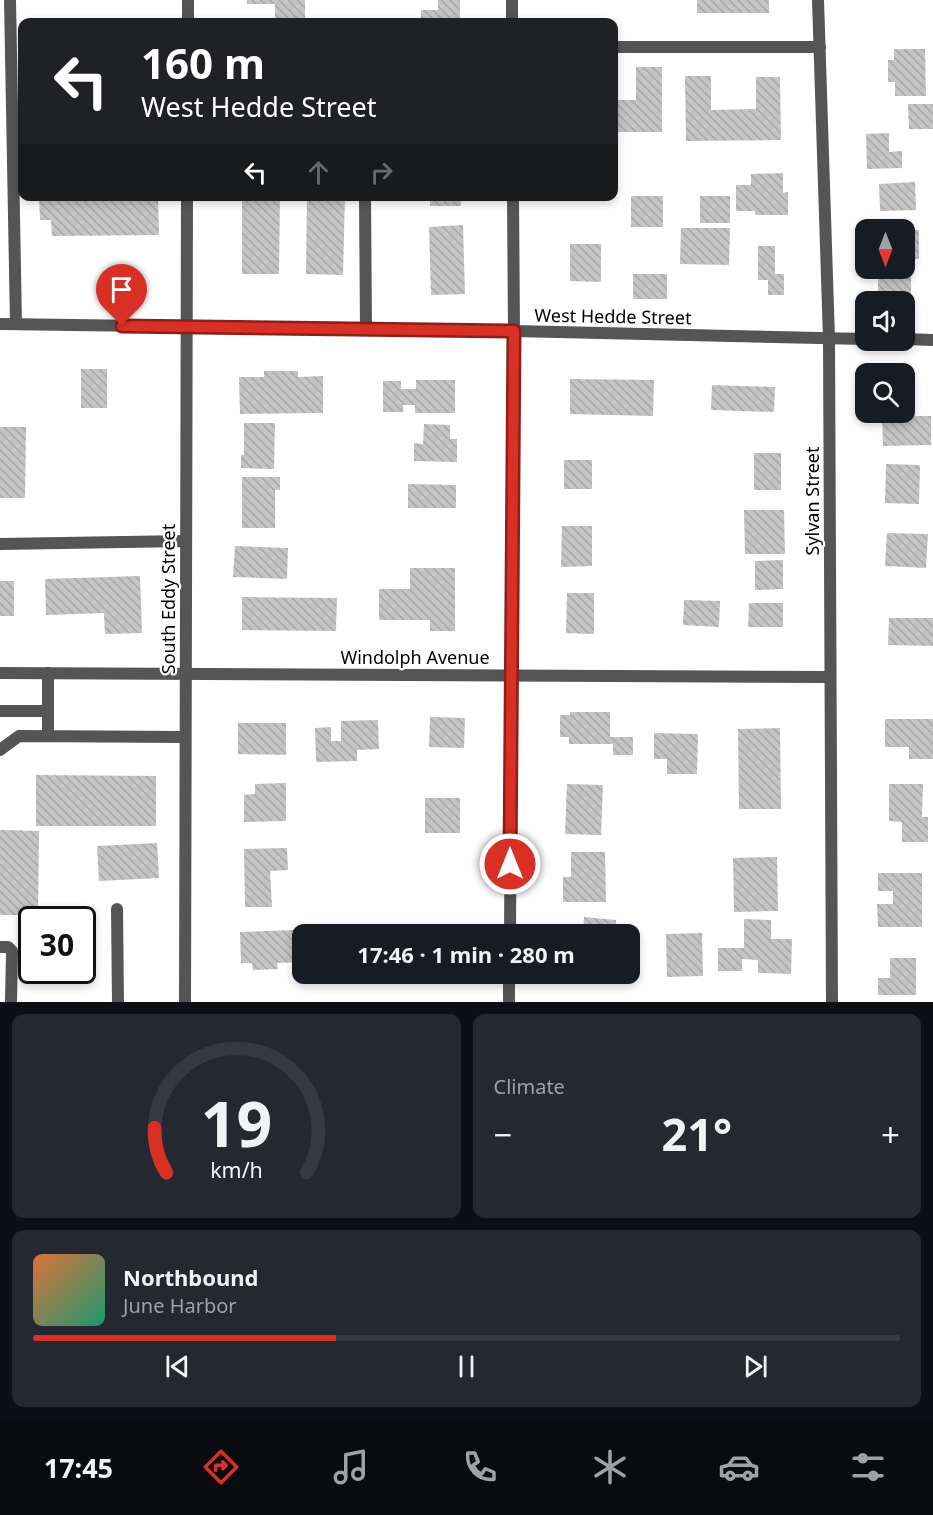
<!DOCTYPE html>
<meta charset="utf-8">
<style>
:root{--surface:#171b24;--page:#242831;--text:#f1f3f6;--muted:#9ea1a6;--line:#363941;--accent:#d93025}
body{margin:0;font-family:"Noto Sans",sans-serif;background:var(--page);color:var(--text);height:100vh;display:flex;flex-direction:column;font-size:22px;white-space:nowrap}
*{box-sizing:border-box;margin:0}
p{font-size:20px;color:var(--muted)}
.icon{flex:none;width:33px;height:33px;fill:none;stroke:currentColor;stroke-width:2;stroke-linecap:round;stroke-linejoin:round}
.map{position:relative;height:1002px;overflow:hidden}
.details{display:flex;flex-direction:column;gap:12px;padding:12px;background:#0d0f14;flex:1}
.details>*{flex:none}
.top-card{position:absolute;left:18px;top:18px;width:600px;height:183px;border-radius:12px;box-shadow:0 3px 9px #0003;background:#202124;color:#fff;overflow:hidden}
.needle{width:39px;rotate:180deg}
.tools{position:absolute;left:855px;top:219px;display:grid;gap:12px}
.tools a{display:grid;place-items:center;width:60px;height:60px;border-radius:12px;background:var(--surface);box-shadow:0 3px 9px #0003;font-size:30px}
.speed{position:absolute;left:18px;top:906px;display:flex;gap:12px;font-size:30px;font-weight:700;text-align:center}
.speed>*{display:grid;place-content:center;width:78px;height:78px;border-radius:50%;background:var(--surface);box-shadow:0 3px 9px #0003;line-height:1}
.speed .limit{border:3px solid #111;border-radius:9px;background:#fff;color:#111}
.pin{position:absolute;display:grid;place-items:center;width:51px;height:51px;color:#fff;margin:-62px -26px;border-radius:50% 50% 50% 0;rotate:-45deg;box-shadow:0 0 6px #0007}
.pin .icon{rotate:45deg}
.me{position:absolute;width:66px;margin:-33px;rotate:0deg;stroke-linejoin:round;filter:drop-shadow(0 0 4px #0008)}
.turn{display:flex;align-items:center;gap:21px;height:126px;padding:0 24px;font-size:27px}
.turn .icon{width:78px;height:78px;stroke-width:2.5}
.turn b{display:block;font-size:42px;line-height:51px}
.lanes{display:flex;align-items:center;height:57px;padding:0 24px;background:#0003;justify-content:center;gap:30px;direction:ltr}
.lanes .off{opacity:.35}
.big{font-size:45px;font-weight:700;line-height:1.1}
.details .widget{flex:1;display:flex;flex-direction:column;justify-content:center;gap:9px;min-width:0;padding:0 21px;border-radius:12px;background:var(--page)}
.details .dial{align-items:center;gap:0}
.dial svg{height:156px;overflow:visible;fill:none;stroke:var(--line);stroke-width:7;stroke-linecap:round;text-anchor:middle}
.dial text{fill:var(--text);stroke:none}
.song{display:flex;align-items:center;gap:18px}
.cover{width:72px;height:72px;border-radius:9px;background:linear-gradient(135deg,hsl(20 70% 55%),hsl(160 70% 35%))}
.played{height:6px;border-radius:3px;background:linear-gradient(90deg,var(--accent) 35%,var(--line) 35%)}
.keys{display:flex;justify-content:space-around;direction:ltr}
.heat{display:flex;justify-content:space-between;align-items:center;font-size:33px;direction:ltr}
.details .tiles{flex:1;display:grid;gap:12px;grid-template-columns:1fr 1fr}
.widget:last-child{grid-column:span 2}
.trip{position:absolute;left:292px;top:924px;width:348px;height:60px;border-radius:12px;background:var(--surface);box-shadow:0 3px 9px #0003;font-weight:700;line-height:60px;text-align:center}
.menu{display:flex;height:96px;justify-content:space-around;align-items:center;background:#090b0e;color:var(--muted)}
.menu .icon{width:42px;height:42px}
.menu .selected{color:var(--accent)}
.menu b{font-size:27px;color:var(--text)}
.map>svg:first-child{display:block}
.building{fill:url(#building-back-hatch)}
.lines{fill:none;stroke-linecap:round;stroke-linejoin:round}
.service{stroke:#555;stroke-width:12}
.minor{stroke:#555;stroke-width:12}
.route-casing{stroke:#8d1f18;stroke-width:15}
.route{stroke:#d93025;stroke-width:10}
.labels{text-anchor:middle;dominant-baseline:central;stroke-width:4.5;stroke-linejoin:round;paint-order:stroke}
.street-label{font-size:18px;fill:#000;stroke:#fff}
</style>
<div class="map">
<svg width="933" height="1002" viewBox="0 0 933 1002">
<defs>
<pattern id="building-back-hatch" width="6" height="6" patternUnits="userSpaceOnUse" patternTransform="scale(1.5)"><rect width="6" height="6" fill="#c4c4c4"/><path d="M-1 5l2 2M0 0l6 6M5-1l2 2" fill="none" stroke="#a7a7a7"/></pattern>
</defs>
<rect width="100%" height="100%" fill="#fff"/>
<g class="building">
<polygon points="247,0 305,0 305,18 275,18 275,4 247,4"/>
<polygon points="438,0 460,0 460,22 421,22 421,10 438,10"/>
<rect x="697" y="0" width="72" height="13"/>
<polygon points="894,49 925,49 926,96 895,96 895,82 888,82 888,60 894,60"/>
<polygon points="636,67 662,67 662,132 614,132 614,100 636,100"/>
<polygon points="685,76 711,76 711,110 756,109 756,77 780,77 781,140 686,141"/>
<polygon points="908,104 933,104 933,129 909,129"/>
<polygon points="889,133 889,152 902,151 902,168 867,169 866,134"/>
<polygon points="783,173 783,193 788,192 788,215 755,215 755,211 736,211 736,185 751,185 751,174"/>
<polygon points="915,182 916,210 880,211 879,184"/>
<polygon points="39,196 158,196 159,235 52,236 51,220 40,220"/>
<polygon points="242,196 280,196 279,274 242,274"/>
<polygon points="307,196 345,196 343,275 306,274"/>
<rect x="430" y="196" width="31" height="10"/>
<rect x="631" y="196" width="32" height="31"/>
<rect x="700" y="196" width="30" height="27"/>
<polygon points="463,225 465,294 431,295 429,227"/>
<polygon points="681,228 730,228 729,265 680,264"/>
<rect x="904" y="230" width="15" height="29"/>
<polygon points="570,244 601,244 601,282 570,281"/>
<polygon points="758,246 775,246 775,274 784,274 784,295 768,295 768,280 758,280"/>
<polygon points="878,271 911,271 911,304 904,304 904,302 878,302"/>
<rect x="633" y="274" width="34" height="25"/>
<rect x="81" y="369" width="26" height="39"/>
<polygon points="264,371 298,371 298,377 323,376 323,413 240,414 239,377 264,377"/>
<polygon points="570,379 654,380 653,416 570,414"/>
<polygon points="416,380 455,380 455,413 415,413 415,405 403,405 403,412 383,412 383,381 401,381 401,389 416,389"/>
<polygon points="712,385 775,387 774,412 711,410"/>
<polygon points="915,395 915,416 931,416 931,445 883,446 882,412 904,412 904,396"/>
<polygon points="244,423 275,423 274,469 241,468 241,455 244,455"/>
<polygon points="424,424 450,425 450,439 457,439 457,462 414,461 414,443 423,444"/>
<polygon points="0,427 26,427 25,498 0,498"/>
<rect x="754" y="453" width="27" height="37"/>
<rect x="564" y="460" width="28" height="29"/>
<polygon points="886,464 920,465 919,504 885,503"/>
<polygon points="242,477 280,477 280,490 275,490 275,528 242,528"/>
<polygon points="408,484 456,485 456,508 408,508"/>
<polygon points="744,510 784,510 785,554 745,554"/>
<polygon points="562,526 592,526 592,566 561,567"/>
<polygon points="887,533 928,534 926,568 885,566"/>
<polygon points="235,546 288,548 287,579 233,577"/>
<polygon points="783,560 783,589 755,590 755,561"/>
<polygon points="410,568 455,568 455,631 430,631 430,620 379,620 379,589 410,589"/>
<polygon points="140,576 142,633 105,634 104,613 46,615 45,579"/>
<rect x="0" y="581" width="14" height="35"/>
<polygon points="567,593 594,593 594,634 566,633"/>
<polygon points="242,597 337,598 336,631 242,630"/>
<polygon points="684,600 720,601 719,627 683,625"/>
<polygon points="749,603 783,603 783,627 748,627"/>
<polygon points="889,618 933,618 933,646 888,645"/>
<polygon points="570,712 610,712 610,737 633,737 633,755 613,755 613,744 569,744 569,737 560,737 560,715 570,715"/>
<polygon points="430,717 465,718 464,748 429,747"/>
<polygon points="885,719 933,719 933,759 909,759 909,747 885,747"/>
<polygon points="378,720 379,749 357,750 357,761 316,762 315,728 331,727 331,741 341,741 341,721"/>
<polygon points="238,723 286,723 286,755 238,754"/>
<polygon points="780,728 781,809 739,809 738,729"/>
<polygon points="654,733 698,734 697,774 667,774 667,759 654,759"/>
<polygon points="36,775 156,776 156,826 36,826"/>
<polygon points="286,783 286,821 244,822 244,795 255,794 255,784"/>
<polygon points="567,784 603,785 601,835 565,834"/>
<polygon points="889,784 923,784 922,817 928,817 928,842 902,842 902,822 889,821"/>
<rect x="425" y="798" width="35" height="35"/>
<polygon points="0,830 39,831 38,915 0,915"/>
<polygon points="157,843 159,878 99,881 97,846"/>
<polygon points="287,848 288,870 270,871 272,907 245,907 244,849"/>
<polygon points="571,852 605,852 606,902 563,902 563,877 571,877"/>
<polygon points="777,857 778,911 734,912 733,858"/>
<polygon points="878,873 922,873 922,927 878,927 877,904 893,904 893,891 878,891"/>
<polygon points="584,917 616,920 615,934 583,934"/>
<polygon points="744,919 771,920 771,939 792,939 791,974 758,973 758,960 742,959 742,971 718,971 718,948 744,948"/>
<polygon points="319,929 319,934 303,934 303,962 277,963 278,969 253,970 252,963 241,963 240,932"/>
<rect x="389" y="932" width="73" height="2"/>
<polygon points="702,933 703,976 667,977 666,934"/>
<polygon points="890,958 916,958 916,995 878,995 878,978 890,978"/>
</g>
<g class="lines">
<g class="service">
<polyline points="10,0 16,324"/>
<polyline points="614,47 820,47"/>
<polyline points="365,196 366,329"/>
<polyline points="0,544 186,541"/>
<polyline points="48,673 48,736"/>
<polyline points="0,711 48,711"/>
<polyline points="0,750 19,736 185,737"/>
<polyline points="117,909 118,1002"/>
<polyline points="0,947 8,947 12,951 11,1002"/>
</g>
<g class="minor">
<polyline points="188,0 188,22"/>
<polyline points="512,0 512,22"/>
<polyline points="818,0 829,339 832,1002"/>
<polyline points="0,324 514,331 866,339"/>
<polyline points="904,339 933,340"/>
<polyline points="0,673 830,677"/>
<polyline points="510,934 514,331 513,196"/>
<polyline points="185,1002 187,196"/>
<polyline points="509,1002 509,974"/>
</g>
</g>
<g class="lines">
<defs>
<polyline id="route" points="122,326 514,331 510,864"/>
</defs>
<use href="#route" class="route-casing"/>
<use href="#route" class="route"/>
</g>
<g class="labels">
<g class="street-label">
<text transform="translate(613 316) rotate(1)">West Hedde Street</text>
<text transform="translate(812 501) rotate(-90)">Sylvan Street</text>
<text transform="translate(168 599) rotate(-90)">South Eddy Street</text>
<text x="415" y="657">Windolph Avenue</text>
</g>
</g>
</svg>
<div class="tools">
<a><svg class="needle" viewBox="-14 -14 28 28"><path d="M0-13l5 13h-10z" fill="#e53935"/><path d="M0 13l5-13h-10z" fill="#9ea1a6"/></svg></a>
<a><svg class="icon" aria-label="sound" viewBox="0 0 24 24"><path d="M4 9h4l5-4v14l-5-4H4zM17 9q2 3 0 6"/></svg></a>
<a><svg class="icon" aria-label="search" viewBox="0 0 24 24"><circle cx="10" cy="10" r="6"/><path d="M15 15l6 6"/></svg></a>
</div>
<div class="speed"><div class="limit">30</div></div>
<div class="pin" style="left:122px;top:326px;background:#d93025"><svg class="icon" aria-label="arrive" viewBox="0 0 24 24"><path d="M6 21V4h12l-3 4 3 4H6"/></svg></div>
<svg class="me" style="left:510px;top:864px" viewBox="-20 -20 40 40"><circle r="17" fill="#d93025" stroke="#fff" stroke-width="3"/><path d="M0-11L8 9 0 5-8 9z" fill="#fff"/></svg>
<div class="trip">17:46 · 1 min · 280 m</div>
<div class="top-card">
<div class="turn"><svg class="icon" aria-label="left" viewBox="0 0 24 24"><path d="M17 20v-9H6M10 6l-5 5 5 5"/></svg><div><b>160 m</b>West Hedde Street</div></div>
<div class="lanes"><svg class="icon" aria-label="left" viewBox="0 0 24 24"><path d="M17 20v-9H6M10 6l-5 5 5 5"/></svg><svg class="icon off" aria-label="ahead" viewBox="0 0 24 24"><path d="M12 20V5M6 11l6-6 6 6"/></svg><svg class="icon off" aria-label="right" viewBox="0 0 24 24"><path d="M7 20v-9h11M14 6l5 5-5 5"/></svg></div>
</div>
</div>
<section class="details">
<div class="tiles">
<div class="widget dial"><svg viewBox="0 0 100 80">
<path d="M14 69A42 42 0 1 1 86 69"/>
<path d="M14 69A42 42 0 0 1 8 46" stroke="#d93025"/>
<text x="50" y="56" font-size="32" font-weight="700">19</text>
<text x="50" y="72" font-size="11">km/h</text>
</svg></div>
<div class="widget"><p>Climate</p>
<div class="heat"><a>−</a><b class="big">21°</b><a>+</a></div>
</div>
<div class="widget">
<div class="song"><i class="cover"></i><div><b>Northbound</b><p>June Harbor</p></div></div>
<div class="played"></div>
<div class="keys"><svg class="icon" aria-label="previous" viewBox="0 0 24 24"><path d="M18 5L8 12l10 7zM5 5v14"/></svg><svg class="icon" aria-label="pause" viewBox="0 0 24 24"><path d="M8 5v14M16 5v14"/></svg><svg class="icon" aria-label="next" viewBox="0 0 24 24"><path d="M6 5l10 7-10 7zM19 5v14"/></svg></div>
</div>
</div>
</section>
<nav class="menu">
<b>17:45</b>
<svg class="icon selected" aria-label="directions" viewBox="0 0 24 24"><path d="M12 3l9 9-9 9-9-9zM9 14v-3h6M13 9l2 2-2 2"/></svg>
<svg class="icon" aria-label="music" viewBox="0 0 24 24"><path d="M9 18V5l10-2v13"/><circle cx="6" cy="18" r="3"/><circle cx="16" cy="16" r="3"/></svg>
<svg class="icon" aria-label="phone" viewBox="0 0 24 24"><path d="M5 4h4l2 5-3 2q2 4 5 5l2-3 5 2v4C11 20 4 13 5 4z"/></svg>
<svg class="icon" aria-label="climate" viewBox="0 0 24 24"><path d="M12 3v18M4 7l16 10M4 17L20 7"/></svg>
<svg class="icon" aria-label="car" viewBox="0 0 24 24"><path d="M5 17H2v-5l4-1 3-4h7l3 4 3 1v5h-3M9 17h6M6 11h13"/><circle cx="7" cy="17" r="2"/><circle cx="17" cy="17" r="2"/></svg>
<svg class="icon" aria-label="filters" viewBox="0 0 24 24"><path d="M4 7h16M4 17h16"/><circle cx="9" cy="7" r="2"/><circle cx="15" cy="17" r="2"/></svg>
</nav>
